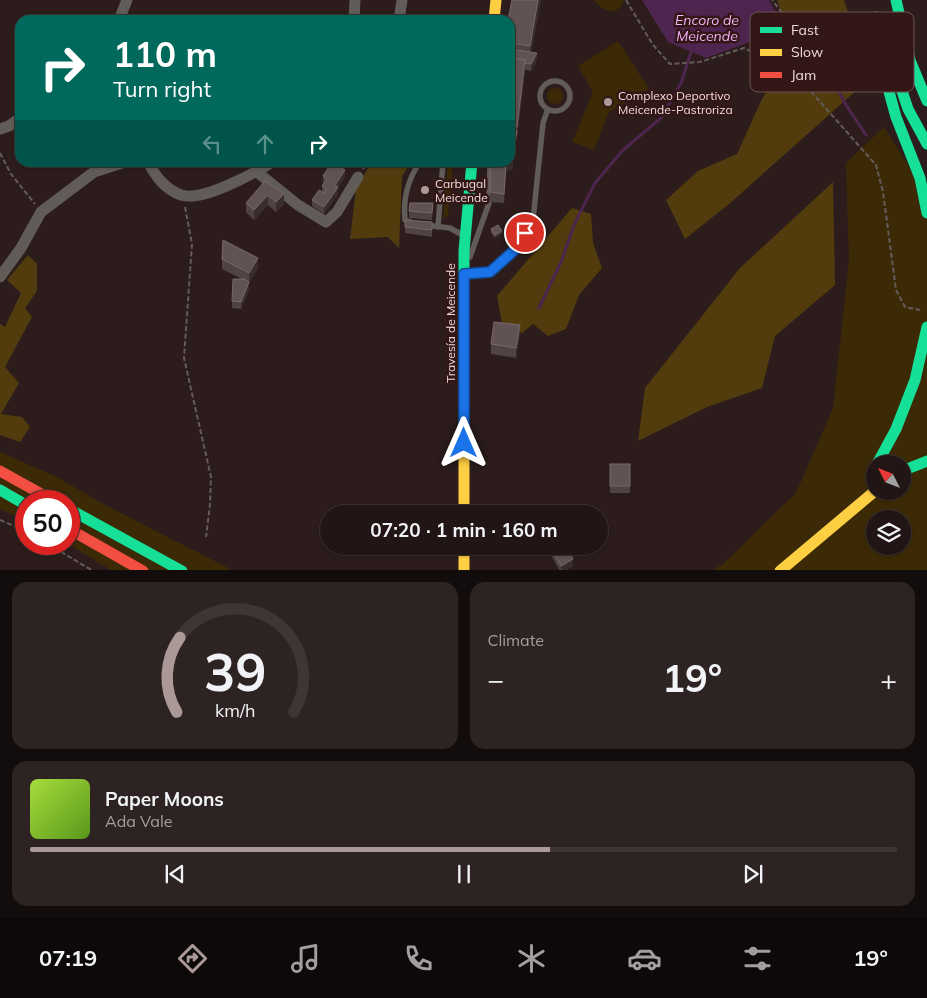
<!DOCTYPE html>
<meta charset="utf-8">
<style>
:root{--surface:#211615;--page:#2d2322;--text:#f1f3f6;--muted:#a29fa0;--line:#3e3534;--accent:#ab9998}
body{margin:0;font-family:Mulish,sans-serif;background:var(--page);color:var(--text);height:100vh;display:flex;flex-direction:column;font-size:19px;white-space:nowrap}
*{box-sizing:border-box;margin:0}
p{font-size:16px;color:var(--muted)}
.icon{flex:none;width:28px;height:28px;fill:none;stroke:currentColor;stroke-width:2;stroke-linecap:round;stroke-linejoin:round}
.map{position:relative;height:570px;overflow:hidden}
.sheet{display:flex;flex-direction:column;gap:12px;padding:12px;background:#120c0c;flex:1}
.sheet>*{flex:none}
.hud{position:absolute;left:15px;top:15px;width:500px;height:152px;border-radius:15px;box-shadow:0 1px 4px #0004,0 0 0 1px var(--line);background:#00695c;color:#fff;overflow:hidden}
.needle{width:32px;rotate:312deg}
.controls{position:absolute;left:866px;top:455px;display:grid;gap:10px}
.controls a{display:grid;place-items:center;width:45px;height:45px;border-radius:50%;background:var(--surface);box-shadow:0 1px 4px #0004,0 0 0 1px var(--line);font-size:25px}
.speed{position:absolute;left:15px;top:490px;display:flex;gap:10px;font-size:25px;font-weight:700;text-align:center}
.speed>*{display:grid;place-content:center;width:65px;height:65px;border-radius:50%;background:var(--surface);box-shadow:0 1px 4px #0004,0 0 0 1px var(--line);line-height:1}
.speed .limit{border:8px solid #d22;background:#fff;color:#111}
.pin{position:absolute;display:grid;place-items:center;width:42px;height:42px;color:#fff;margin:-21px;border:2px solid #fff;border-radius:50%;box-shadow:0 1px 5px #0007}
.me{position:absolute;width:55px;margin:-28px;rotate:0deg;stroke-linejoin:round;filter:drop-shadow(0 0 4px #0008)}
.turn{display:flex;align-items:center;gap:18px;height:105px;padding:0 15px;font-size:22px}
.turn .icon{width:65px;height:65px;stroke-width:2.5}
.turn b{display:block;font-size:35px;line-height:42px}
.lanes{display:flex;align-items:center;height:48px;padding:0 15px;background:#0003;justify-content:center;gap:25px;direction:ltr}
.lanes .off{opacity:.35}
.big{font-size:38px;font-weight:700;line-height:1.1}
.sheet .widget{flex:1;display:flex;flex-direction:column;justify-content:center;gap:8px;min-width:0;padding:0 18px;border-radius:15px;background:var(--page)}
.sheet .dial{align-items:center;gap:0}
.dial svg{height:130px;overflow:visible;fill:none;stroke:var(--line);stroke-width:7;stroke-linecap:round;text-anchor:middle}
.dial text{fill:var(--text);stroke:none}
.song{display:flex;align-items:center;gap:15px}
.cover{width:60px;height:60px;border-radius:8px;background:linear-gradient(135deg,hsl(80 70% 55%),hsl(90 70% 35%))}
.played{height:5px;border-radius:2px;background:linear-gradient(90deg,var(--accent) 60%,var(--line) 60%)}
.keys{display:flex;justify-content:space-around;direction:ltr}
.heat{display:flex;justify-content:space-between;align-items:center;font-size:28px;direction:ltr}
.sheet .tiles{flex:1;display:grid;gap:12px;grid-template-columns:1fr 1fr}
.widget:last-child{grid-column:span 2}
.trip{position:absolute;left:320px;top:505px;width:288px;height:50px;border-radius:25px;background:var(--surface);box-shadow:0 1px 4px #0004,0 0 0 1px var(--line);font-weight:700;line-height:50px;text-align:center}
.menu{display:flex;height:80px;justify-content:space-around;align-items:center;background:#0d0908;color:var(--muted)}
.menu .icon{width:35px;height:35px}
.menu .on{color:var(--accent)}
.menu b{font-size:22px;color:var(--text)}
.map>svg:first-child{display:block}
.green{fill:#3c2a06;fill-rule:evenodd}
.forest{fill:#523c0e}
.water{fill:#4d254e}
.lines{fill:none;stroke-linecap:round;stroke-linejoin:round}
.stream{stroke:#4d254e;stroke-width:3}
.path{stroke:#645c5a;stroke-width:2;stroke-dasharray:5 2.5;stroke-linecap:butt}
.lane{stroke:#625c59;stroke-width:5.5}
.street{stroke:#625c59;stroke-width:11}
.fast{stroke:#16e098;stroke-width:11}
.slow{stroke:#ffcf43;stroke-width:11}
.jam{stroke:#f24e42;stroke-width:11}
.wall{fill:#504344}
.shaded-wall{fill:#3a2d2d}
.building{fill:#615354;stroke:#786869}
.route-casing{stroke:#114b97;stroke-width:12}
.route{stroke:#1a73e8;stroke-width:9}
.poi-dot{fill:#ab9998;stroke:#321716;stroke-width:2}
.labels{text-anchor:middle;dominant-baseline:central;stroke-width:5;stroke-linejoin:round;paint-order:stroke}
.poi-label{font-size:12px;fill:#f0dcda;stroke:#321716;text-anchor:start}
.street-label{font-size:12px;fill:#f0dcda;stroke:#321716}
.water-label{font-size:14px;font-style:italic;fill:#f5b1f9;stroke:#321716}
.key{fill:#321716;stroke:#6b5251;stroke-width:1}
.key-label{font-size:14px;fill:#f0dcda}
</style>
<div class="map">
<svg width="927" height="571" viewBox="0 0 927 571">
<rect width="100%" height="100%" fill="#2c1d1c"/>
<g class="green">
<polygon points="593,0 623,0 623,3 620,8 611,12 602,8"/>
<polygon points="618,41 649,89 609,112 594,150 572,142 593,92 578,66"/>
<circle cx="555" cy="96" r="8"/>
<path d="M884 127 927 195V570L710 571 722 565 796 493 833 408 849 261 846 163ZM875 464H902V491H875ZM875 519H902V546H875Z"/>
<polygon points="448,163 453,163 448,216 443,218"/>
<polygon points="0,452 57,477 105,505 232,570 111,570 68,544 69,501 26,501 26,521 0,509"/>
</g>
<g class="forest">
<polygon points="777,0 844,0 856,37 858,89 729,204 685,239 666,200 698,171 737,154 761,101 785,57 787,29"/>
<polygon points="371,163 411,163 402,176 399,248 388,237 350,239 356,189"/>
<polygon points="833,182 835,285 775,336 762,388 707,407 638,441 645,388 740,268"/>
<polygon points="572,208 591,214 593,243 602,268 579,295 566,329 548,336 533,324 522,333 502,323 497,296"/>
<polygon points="28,255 37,264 37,291 25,308 32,317 5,367 19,383 1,414 22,417 30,427 20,442 0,435 0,324 5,327 21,293 7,280"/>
</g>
<polygon class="water" points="642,0 769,0 776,12 782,46 758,39 706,58 668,42"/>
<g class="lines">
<g class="stream">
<polyline points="782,46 831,77 846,105 866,135"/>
<polyline points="539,308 561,262 574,225 595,183 623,150 661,118 681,83 691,52"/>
</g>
<g class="path">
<polyline points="626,0 653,45 670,64 700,62 744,48 791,69 809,46 772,0"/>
<polyline points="791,69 876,165 883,192 896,290 905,307 920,310"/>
<polyline points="0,153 11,174 35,204"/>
<polyline points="363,169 367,162"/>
<polyline points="185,207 192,244 184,358 211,477 210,505 206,537"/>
<polyline points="0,520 26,531"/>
<polyline points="48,544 93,571"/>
</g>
<g class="lane">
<circle cx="555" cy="96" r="15"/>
<path d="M411 222 405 220C403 200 408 179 420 162"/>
<polyline points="425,225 450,228 464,236"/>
<polyline points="438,227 443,162"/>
<polyline points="470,257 489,203 490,165 488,162"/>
<polyline points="464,274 490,272 518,247 533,220 543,123 548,109"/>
</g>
<g class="street">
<polyline points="119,20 127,0"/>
<polyline points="354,20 355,0"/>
<polyline points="399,20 402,0"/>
<polyline points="0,129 9,126 20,118"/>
<path d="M148 162C156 177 165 189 181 195 202 202 253 174 272 162"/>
<polyline points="257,172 298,205 326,222 337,212 358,177"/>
<polyline points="0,277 21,248 41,212 94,172 125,162"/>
</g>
<g class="fast">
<polyline points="896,0 910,60 927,101"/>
<polyline points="875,17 877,48 896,117 920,178 927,213"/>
<polyline points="901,88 908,109 927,144"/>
<polyline points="464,281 464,251 472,162"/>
<polyline points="877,464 896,429 915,380 927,327"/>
<polyline points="902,471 927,461"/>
<polyline points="0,490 26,505"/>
<polyline points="69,509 182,571"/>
</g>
<g class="slow">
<polyline points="494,20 496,0"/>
<polyline points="464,281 464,514"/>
<polyline points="464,546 464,571"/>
<polyline points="780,571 875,491"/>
</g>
<g class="jam">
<polyline points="0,471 54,501"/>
<polyline points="69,529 143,571"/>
</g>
</g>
<g class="wall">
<polygon points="512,0 541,0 531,52 537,60 531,71 525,70 517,137 512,169 506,172 504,203 490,202 490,192 510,162 510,20"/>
<polygon points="323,176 345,177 338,187 338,194 324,214 312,206 312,200 322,191 322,186 324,183 323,182"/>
<polygon points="265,181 284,204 276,212 268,205 254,220 246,212 246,203"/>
<polygon points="433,203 432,220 409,218 409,211"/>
<polygon points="432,222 432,237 405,233 405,227"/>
<polygon points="491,229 502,234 495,238 491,233"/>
<polygon points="222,259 258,268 249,283 249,289 241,309 232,308 232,301 242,279 222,269"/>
<polygon points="520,335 516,358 491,354 491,344"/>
<rect x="610" y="464" width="20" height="29"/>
<polygon points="551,548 573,566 565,571 560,571 551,555"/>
</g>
<g class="shaded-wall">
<polygon points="538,0 541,0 530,59 530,46"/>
<polygon points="537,53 537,60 531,71 531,64"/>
<polygon points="525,60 525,70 517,137 512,169 506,172 504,203 506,162 517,131"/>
<polygon points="345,170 345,177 337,188 338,187 338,194 324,214 324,207 335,185"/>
<polygon points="284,194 284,204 276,212 276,202"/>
<polygon points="268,195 268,205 254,220 254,210"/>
<polygon points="502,231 502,234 495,238 495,235"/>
<polygon points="258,258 258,268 249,283 249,273"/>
<polygon points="249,282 249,289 241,309 241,302"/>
<polygon points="520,325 520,335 516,358 516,348"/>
<polygon points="573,559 573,566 565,571 561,571 561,566"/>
</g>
<g class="building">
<polygon points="512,0 538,0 530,46 510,43 510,20 508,20"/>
<polygon points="510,49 537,53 531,64 525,63 525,60 510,58"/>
<polygon points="510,58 525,60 517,127 510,126 510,94 511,91 510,91"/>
<polygon points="510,129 517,131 512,162 506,166 507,162 510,162"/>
<polygon points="332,162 333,162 345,170 335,185 338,187 324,207 312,200 319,190 324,193 326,189 322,186 327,179 323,176"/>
<polygon points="491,162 506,162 504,194 490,192"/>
<polygon points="265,181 284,194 276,202 268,195 254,210 246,203"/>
<polygon points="410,203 433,203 432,213 409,211"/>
<polygon points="405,220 432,222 432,230 405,227"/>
<polygon points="498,225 502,231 495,235 491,229"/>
<polygon points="223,240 258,258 249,273 222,259"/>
<polygon points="233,279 244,279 249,282 241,302 232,301"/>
<polygon points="494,322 520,325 516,348 491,344"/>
<rect x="610" y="464" width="20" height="22"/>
<polygon points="554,546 566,546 573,559 561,566 551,548"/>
</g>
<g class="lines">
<defs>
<polyline id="route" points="464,443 464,274 490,272 518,247 525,233"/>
</defs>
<use href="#route" class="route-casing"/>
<use href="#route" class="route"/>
</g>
<g class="poi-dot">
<circle cx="608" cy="102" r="5"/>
<circle cx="425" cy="190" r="5"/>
</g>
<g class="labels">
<g class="poi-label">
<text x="618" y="95">Complexo Deportivo<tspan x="618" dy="14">Meicende-Pastroriza</tspan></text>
<text x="435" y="183">Carbugal<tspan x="435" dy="14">Meicende</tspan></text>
</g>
<g class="street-label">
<text transform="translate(450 323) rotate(-90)">Travesía de Meicende</text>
</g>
<g class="water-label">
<text x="707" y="20">Encoro de<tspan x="707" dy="16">Meicende</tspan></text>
</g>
</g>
<rect x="750" y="12" width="164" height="80" rx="8" class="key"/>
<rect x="760" y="27" width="22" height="6" fill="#16e098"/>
<rect x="760" y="49" width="22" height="7" fill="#ffcf43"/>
<rect x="760" y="72" width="22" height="6" fill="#f24e42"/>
<g class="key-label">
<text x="791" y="35">Fast</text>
<text x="791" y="57">Slow</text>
<text x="791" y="80">Jam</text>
</g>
</svg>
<div class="controls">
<a><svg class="needle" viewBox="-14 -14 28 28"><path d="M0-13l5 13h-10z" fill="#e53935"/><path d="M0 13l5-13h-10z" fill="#a29fa0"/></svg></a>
<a><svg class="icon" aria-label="layers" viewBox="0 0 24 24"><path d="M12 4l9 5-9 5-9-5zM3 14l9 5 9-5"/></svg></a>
</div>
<div class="speed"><div class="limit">50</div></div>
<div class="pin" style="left:525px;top:233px;background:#d93025"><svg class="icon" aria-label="arrive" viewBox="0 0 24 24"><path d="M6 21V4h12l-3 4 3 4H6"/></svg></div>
<svg class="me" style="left:464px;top:443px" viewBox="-20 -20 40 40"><path d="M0-17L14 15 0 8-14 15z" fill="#1a73e8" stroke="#fff" stroke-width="4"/></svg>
<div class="trip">07:20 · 1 min · 160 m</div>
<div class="hud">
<div class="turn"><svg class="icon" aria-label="right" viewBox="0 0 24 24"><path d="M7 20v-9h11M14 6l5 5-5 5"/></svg><div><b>110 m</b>Turn right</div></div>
<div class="lanes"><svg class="icon off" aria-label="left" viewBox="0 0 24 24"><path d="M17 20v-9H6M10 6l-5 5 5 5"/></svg><svg class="icon off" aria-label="ahead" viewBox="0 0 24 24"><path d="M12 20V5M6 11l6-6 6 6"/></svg><svg class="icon" aria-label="right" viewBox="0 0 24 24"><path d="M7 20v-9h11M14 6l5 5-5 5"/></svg></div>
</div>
</div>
<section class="sheet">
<div class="tiles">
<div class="widget dial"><svg viewBox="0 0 100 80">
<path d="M14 69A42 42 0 1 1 86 69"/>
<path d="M14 69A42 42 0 0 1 16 23" stroke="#ab9998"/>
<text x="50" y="56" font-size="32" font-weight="700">39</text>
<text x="50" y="72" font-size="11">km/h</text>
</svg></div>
<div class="widget"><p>Climate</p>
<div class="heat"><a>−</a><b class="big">19°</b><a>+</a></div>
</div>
<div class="widget">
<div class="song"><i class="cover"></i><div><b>Paper Moons</b><p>Ada Vale</p></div></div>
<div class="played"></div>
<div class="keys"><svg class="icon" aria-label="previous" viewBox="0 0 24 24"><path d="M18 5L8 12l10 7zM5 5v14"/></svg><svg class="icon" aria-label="pause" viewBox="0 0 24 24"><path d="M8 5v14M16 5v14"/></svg><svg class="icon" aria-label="next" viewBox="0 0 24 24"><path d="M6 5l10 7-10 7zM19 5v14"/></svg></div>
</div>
</div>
</section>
<nav class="menu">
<b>07:19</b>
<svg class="icon on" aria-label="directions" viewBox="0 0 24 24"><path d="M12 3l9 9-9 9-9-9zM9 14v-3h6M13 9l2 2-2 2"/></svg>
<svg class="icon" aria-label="music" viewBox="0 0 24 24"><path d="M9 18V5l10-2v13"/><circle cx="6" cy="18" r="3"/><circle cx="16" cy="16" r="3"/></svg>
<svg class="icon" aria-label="phone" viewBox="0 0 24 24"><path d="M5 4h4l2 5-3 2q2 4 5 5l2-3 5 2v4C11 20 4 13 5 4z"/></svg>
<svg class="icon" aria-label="climate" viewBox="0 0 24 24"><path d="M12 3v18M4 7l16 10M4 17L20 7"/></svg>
<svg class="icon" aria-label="car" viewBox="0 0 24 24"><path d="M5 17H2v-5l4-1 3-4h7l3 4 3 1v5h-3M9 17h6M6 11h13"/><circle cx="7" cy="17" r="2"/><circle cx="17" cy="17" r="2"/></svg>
<svg class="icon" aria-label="filters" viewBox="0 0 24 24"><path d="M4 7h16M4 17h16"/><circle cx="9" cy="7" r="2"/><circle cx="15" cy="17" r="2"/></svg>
<b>19°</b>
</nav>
